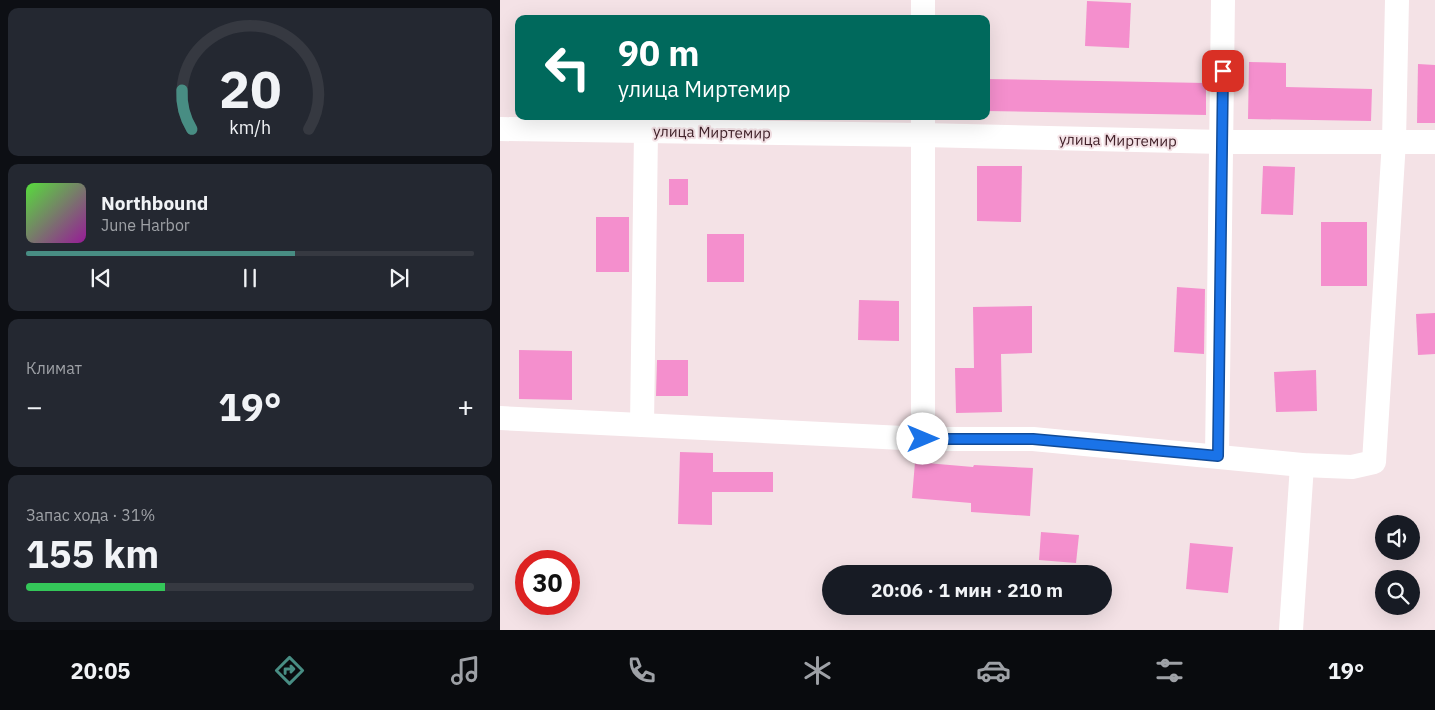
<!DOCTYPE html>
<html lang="ru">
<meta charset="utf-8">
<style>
:root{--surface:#171b24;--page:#242831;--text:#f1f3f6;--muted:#9ea1a6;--line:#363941;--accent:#488d83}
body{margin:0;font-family:"IBM Plex Sans",sans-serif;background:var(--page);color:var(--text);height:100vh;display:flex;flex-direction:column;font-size:19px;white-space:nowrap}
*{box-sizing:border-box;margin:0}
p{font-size:16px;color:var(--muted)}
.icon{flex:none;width:28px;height:28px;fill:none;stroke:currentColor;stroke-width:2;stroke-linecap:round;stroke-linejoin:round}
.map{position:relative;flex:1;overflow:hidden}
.side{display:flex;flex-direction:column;gap:8px;padding:8px;background:#0d0f14;width:500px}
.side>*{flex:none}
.top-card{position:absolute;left:15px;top:15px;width:475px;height:105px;border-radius:10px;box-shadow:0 5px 20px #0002;background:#00695c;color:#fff;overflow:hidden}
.tools{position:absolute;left:875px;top:515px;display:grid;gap:10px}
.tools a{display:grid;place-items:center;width:45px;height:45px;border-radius:50%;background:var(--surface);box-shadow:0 5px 20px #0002;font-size:25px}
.speed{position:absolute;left:15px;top:550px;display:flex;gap:10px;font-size:25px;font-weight:700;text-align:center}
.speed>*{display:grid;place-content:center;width:65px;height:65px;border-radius:50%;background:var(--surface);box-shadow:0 5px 20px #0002;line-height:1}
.speed .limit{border:8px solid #d22;background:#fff;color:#111}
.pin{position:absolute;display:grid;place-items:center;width:42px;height:42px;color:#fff;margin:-21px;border-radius:10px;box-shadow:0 2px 8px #0006}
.me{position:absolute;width:55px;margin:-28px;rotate:90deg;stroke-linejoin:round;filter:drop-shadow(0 0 4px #0008)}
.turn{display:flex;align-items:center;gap:18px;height:105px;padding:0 20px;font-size:22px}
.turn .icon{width:65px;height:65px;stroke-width:2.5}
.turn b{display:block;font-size:35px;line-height:42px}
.big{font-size:38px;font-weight:700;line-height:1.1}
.side .widget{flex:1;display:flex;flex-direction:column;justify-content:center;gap:8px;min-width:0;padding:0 18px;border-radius:10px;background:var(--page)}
.side .dial{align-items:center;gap:0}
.dial svg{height:130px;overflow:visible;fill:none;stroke:var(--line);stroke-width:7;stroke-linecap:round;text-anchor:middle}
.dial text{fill:var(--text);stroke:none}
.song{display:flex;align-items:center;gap:15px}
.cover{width:60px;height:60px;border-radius:8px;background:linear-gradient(135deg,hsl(110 70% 55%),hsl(300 70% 35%))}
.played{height:5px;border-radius:2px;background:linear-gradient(90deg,var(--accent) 60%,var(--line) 60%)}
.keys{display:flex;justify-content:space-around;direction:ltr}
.heat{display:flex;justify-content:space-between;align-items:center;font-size:28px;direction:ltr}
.charge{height:8px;border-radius:4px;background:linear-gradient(90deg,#34c759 31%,var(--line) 0)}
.trip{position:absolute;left:322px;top:565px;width:290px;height:50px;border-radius:25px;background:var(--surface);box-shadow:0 5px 20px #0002;font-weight:700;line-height:50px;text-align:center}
.tab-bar{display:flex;height:80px;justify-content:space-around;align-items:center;background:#090b0e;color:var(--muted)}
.tab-bar .icon{width:35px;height:35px}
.tab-bar .current{color:var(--accent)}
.tab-bar b{font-size:22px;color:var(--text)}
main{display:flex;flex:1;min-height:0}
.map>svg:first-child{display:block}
.building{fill:#f48fcd}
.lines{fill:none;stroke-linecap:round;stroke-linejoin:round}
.minor{stroke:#fff;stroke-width:24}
.route-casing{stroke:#114b97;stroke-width:12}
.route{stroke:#1a73e8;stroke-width:9}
.labels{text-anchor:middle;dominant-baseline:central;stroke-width:4;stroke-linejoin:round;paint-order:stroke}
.street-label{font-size:15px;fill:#42222a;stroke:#f4e2e6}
</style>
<main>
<section class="side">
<div class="widget dial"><svg viewBox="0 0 100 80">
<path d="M14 69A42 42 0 1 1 86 69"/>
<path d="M14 69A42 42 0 0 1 8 45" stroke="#488d83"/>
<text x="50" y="56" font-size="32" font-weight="700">20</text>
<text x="50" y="72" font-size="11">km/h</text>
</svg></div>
<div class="widget">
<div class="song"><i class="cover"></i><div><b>Northbound</b><p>June Harbor</p></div></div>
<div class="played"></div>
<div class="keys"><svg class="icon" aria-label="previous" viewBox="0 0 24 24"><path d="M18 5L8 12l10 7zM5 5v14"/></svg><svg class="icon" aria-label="pause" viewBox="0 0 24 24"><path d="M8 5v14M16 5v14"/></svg><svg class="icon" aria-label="next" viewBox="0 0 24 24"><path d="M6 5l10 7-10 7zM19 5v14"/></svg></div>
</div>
<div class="widget"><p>Климат</p>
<div class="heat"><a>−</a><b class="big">19°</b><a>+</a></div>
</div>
<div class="widget"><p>Запас хода · 31%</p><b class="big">155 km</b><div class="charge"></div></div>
</section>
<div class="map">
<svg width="935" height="630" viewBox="0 0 935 630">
<rect width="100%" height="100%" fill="#f4e2e6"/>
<g class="building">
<polygon points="587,1 631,3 629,48 585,46"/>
<polygon points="749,62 786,63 786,87 872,89 871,121 748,119"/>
<polygon points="918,64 935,65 935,123 917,123"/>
<polygon points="486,79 706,83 706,115 486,111"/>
<polygon points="477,166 522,166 521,222 477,221"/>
<polygon points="763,166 795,167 793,215 761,214"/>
<rect x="169" y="179" width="19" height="26"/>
<rect x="96" y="217" width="33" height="55"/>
<rect x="821" y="222" width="46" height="64"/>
<rect x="207" y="234" width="37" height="48"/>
<polygon points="677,287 705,289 704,354 674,352"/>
<polygon points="359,300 399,301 399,341 358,340"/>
<polygon points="532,306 532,353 501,354 502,412 456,413 455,368 474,368 473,307"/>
<polygon points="935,313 935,354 918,355 916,314"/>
<polygon points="19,350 72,351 72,400 19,399"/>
<polygon points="157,360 188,360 188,396 156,396"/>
<polygon points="816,370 817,411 776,412 774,372"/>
<polygon points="180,452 213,453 213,472 273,472 273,492 212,492 212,525 178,524"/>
<polygon points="415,462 473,467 474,465 533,468 530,516 471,512 471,503 412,498"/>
<polygon points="541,532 579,535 576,563 539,560"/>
<polygon points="690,543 733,547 728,593 686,589"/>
</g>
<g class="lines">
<g class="minor">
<polyline points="423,19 423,0"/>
<polyline points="423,116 423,439"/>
<polyline points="0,129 423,135 723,142 935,142"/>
<polyline points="0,418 423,439 533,439 802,465 852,467 874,462 894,141 897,0"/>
<polyline points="142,425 146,131"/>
<polyline points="717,456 723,0"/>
<polyline points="791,630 802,465"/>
</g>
</g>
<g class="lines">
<defs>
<polyline id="route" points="423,439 533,439 718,456 723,71"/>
</defs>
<use href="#route" class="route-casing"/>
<use href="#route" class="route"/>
</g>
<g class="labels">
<g class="street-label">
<text transform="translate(212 132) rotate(1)">улица Миртемир</text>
<text transform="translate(618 140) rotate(1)">улица Миртемир</text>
</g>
</g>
</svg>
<div class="tools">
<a><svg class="icon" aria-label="sound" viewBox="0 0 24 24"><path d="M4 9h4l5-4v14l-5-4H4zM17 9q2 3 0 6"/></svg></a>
<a><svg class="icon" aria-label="search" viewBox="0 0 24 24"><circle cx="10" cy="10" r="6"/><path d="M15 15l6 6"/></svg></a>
</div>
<div class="speed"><div class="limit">30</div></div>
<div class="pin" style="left:723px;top:71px;background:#d93025"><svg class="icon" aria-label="arrive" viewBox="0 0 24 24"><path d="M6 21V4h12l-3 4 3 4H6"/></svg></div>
<svg class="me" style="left:423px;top:439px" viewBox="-20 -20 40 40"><circle r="19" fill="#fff"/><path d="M0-13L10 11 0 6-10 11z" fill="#1a73e8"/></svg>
<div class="trip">20:06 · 1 мин · 210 m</div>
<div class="top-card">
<div class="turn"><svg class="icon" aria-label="left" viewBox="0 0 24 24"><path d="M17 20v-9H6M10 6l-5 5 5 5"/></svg><div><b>90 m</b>улица Миртемир</div></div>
</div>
</div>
</main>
<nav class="tab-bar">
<b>20:05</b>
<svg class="icon current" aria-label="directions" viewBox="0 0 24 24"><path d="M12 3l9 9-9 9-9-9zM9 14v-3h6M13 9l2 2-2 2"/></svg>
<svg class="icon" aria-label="music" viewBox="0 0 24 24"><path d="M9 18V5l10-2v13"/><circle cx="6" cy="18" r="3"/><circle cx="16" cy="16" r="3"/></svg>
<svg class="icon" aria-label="phone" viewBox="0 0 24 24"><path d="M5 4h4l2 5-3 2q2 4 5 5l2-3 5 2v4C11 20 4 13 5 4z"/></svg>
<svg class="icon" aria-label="climate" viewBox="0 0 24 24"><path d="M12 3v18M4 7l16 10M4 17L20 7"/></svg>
<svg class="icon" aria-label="car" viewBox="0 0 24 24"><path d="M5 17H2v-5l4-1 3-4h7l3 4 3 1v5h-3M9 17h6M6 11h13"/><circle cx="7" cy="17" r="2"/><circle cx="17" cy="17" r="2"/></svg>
<svg class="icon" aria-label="filters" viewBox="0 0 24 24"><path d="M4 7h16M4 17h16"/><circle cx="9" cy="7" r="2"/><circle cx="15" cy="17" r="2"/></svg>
<b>19°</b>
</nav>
